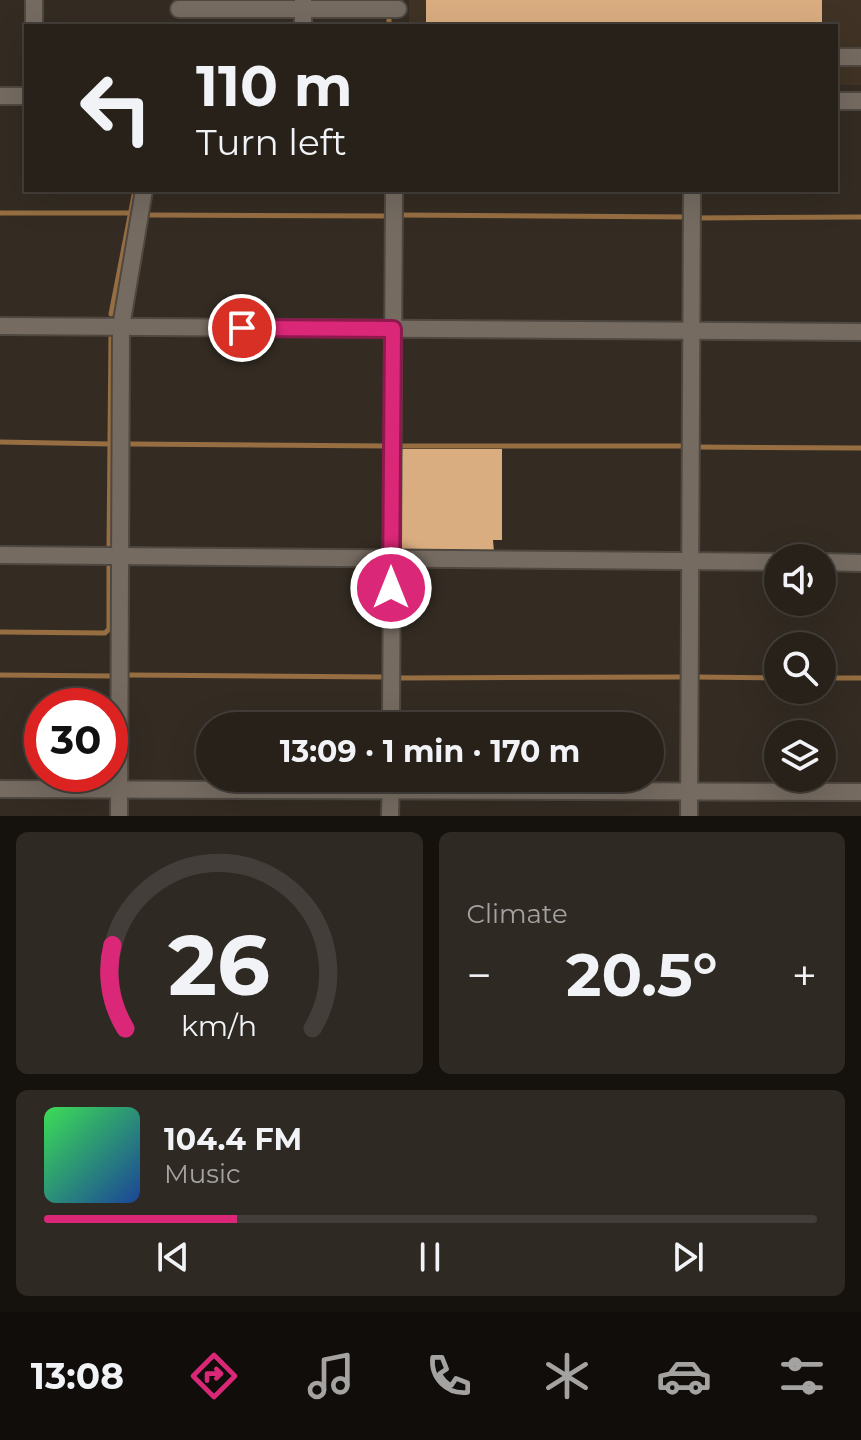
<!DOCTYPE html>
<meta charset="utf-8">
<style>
:root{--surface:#27211a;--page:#2f2923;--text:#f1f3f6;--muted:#a4a3a2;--line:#433e39;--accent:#db2777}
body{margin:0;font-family:Montserrat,sans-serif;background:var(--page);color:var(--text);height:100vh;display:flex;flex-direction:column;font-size:30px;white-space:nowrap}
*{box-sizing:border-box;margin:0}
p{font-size:26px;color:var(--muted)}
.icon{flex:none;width:44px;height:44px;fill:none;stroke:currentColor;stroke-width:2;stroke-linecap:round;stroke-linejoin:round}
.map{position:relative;height:816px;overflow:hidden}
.sheet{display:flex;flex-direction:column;gap:16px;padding:16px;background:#15120e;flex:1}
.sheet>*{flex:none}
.guide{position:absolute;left:24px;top:24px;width:814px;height:168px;border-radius:0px;box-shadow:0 8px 32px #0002,0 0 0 2px var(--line);background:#27211a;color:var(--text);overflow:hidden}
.tools{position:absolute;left:764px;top:544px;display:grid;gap:16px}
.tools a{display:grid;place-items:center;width:72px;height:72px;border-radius:50%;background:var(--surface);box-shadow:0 8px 32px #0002,0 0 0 2px var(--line);font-size:40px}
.speed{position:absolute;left:24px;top:688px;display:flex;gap:16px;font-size:40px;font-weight:700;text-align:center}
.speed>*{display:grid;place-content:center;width:104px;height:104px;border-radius:50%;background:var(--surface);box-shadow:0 8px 32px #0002,0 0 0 2px var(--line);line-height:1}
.speed .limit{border:12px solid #d22;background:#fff;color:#111}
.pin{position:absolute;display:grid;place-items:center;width:68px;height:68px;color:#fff;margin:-34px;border:4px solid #fff;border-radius:50%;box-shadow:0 2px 8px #0007}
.me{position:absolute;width:88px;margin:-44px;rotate:0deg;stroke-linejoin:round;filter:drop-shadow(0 0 6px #0008)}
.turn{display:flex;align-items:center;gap:28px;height:168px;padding:0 40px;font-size:36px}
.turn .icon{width:104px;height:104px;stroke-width:2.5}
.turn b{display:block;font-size:56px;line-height:68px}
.big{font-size:60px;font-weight:700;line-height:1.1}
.sheet .tile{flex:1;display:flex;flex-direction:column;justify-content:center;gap:12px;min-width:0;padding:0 28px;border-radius:12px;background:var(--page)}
.sheet .dial{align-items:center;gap:0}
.dial svg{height:208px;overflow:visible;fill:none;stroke:var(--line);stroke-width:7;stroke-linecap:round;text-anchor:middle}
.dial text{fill:var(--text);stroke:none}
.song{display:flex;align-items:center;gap:24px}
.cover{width:96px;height:96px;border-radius:12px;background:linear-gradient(135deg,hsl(130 70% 55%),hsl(220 70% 35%))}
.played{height:8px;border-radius:4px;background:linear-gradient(90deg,var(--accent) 25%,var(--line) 25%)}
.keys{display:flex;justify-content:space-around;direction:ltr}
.heat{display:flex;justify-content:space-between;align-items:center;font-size:44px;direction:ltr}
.sheet .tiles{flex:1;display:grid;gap:16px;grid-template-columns:1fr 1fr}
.tile:last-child{grid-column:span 2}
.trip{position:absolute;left:196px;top:712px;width:468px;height:80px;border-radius:40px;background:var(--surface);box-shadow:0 8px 32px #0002,0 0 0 2px var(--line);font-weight:700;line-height:80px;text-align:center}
.tabs{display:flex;height:128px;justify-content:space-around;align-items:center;background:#100d0a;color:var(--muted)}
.tabs .icon{width:56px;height:56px}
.tabs .selected{color:var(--accent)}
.tabs b{font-size:36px;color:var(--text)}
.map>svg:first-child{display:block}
.built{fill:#403325}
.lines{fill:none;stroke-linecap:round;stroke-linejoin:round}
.stream{stroke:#966e42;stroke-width:5}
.building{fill:#d9ad80}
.minor-casing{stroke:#4f4840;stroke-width:20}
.minor{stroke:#756b61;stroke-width:16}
.route-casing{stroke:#8e194d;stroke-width:20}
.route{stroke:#db2777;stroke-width:14}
</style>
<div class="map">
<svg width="861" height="816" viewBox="0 0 861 816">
<rect width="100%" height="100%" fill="#342c23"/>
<polygon class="built" points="409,0 861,0 861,85 836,85 836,26 409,26"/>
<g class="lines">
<g class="stream">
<polyline points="389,26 389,15"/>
<polyline points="0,213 130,213"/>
<polyline points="150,215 389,216"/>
<polyline points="398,215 688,217"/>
<polyline points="696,218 861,217"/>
<polyline points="111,314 135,190"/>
<polyline points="0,442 110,444"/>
<polyline points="130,444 388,446"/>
<polyline points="396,446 686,446"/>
<polyline points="695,447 861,448"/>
<polyline points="109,549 111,334"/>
<polyline points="0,632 105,633 109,629 109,564"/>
<polyline points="0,675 113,676"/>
<polyline points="130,675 383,677"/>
<polyline points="696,677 778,678"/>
<polyline points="400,678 680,677"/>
<polyline points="822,678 861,678"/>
</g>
</g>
<g class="building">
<polygon points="426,0 822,0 822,23 810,23 810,26 426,26"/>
<polygon points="399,449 502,449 502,540 493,540 494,552 398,552"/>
</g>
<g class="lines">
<defs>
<g id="minor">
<polyline points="179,9 398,9"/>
<polyline points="34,26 34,0"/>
<polyline points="303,26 303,0"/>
<polyline points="836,57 861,57"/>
<polyline points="0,96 26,96"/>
<polyline points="836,101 861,101"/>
<polyline points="0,326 861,332"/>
<polyline points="0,555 778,562"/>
<polyline points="822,562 861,563"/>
<polyline points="391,726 394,190"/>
<polyline points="0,789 861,792"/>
<polyline points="119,816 121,327 144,190"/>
<polyline points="390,816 391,778"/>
<polyline points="689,816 692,190"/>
</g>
</defs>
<use href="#minor" class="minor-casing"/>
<use href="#minor" class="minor"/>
</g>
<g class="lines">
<defs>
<polyline id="route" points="242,328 393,329 391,588"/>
</defs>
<use href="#route" class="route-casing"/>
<use href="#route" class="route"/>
</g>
</svg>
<div class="tools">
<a><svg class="icon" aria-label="sound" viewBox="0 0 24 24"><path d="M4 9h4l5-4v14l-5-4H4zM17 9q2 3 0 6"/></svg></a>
<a><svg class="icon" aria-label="search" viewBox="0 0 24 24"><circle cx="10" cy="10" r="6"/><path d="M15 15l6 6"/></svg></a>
<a><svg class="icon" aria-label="layers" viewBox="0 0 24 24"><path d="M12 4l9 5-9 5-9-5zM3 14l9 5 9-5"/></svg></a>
</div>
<div class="speed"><div class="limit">30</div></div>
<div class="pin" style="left:242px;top:328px;background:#d93025"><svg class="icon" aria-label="arrive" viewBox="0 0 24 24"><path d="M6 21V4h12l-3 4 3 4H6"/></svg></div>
<svg class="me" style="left:391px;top:588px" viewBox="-20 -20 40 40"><circle r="17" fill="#db2777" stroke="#fff" stroke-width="3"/><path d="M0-11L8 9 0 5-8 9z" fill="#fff"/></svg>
<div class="trip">13:09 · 1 min · 170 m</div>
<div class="guide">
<div class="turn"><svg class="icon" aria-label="left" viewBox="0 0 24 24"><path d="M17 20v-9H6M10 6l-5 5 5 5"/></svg><div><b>110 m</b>Turn left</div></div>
</div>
</div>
<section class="sheet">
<div class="tiles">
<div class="tile dial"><svg viewBox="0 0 100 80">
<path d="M14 69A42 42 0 1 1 86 69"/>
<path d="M14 69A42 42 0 0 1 9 37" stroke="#db2777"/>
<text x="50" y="56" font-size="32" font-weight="700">26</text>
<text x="50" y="72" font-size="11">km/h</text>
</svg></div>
<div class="tile"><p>Climate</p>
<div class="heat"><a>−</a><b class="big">20.5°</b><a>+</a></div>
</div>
<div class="tile">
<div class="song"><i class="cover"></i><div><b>104.4 FM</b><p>Music</p></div></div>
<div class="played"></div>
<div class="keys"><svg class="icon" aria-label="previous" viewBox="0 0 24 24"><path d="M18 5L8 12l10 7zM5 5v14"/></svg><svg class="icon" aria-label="pause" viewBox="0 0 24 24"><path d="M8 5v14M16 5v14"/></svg><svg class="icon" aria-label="next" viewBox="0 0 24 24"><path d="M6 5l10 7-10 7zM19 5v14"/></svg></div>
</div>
</div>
</section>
<nav class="tabs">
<b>13:08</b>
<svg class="icon selected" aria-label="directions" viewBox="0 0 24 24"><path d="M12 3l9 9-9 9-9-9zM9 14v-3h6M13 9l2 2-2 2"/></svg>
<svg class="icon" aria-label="music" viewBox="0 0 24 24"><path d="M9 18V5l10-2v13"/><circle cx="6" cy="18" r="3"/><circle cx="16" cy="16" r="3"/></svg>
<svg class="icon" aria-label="phone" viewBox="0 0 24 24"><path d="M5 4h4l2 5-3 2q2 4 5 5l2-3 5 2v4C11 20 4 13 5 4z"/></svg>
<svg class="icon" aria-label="climate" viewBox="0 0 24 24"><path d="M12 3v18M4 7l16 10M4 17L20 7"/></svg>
<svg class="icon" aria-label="car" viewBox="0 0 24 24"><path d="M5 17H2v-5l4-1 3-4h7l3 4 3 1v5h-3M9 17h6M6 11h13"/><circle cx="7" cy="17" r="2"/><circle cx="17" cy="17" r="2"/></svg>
<svg class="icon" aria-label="filters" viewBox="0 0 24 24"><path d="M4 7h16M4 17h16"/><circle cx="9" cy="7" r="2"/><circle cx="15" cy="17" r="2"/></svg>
</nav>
